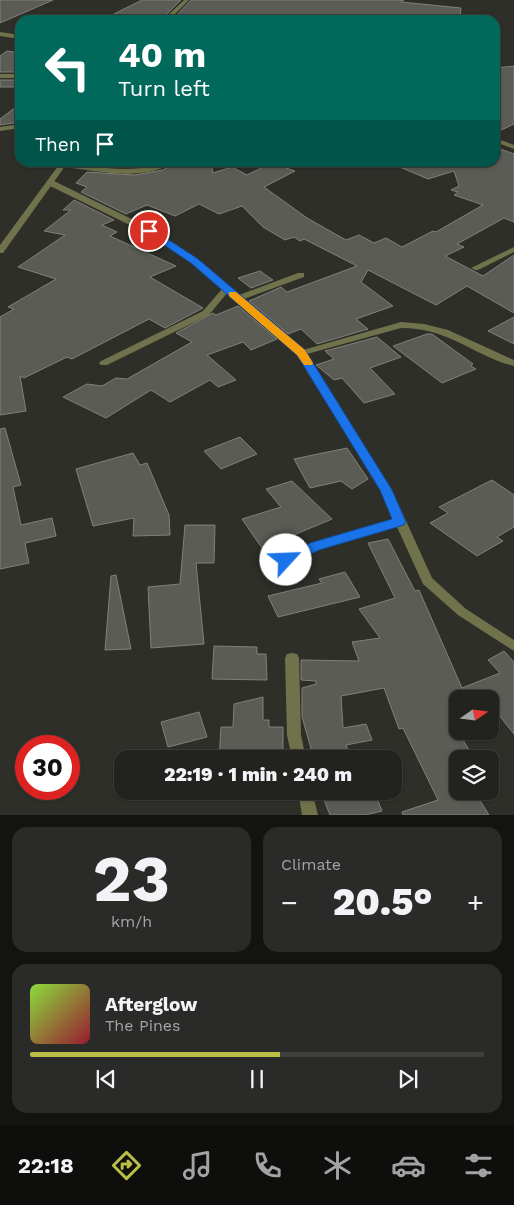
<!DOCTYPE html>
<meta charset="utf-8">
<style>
:root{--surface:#22231f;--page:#2a2b28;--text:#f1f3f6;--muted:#a2a4a4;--line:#3f403d;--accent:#bac045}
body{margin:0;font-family:"Work Sans",sans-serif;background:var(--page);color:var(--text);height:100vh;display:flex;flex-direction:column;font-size:19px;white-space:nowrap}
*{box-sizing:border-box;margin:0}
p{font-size:16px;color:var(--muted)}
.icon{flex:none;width:28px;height:28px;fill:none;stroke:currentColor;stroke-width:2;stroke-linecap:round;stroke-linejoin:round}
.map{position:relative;height:815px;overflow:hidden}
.panel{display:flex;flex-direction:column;gap:12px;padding:12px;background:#131311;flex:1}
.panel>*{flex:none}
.top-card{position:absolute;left:15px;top:15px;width:485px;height:152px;border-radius:15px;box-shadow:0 1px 4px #0004,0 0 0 1px var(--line);background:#00695c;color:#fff;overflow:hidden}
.needle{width:32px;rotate:76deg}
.controls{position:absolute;left:449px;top:690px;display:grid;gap:10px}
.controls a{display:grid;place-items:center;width:50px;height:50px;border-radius:10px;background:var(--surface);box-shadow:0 1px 4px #0004,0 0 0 1px var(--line);font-size:25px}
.speed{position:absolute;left:15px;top:735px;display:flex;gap:10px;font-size:25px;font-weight:700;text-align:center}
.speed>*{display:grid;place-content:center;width:65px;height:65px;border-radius:50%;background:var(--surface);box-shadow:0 1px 4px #0004,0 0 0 1px var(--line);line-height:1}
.speed .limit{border:8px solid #d22;background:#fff;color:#111}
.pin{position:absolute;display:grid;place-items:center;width:42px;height:42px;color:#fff;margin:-21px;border:2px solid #fff;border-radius:50%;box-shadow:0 1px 5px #0007}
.me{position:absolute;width:55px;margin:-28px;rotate:65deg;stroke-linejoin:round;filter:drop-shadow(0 0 4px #0008)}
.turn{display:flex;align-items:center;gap:18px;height:105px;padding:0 20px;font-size:22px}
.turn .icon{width:65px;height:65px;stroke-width:2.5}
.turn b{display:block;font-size:35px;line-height:42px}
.then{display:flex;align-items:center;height:48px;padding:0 20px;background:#0003;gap:10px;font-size:19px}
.big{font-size:38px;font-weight:800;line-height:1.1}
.panel .widget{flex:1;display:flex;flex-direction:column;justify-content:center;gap:8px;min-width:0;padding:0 18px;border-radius:15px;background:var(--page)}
.panel .dial{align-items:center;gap:0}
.dial b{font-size:65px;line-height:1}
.song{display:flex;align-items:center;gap:15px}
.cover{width:60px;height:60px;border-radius:8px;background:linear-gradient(135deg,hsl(90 70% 55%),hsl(350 70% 35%))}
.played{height:5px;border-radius:2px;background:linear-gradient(90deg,var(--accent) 55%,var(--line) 55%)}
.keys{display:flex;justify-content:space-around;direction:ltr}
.heat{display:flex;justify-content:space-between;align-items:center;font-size:28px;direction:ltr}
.panel .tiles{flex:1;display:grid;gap:12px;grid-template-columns:1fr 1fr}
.widget:last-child{grid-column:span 2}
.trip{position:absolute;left:114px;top:750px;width:288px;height:50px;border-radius:15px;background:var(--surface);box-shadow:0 1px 4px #0004,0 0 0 1px var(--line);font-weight:800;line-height:50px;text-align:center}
.menu{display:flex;height:80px;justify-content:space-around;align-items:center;background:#0e0e0c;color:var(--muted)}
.menu .icon{width:35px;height:35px}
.menu .selected{color:var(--accent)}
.menu b{font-size:22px;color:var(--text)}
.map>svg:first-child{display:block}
.building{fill:#5b5c56;stroke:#80817a}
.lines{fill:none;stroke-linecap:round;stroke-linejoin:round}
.minor{fill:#6f724a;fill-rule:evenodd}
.tertiary{fill:#6f724a;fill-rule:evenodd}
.route{fill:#1a73e8;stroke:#114b97}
.slow{fill:#f59e0b}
</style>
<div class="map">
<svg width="514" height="815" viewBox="0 0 514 815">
<rect width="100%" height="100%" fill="#2e2f29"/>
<g class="building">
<polygon points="0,0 53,0 0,23"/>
<polygon points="142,0 181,0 161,20 102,20"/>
<polygon points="191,0 404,0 401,2 461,8 460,20 172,20"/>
<polygon points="7,51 20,53 20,72 0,72 0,56"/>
<polygon points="514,66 514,124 495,133 495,68"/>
<rect x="0" y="80" width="20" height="7"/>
<polygon points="20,104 20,122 0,125 0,119"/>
<polygon points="495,147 514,154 514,222 504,218 457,244 464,247 445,256 483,276 514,255 514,313 467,286 436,305 368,270 361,282 393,306 356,319 368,329 317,344 301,329 288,334 249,301 281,287 287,292 357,266 304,239 300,241 294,237 285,240 263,227 242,206 219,214 199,204 175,216 147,205 126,214 81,192 87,187 76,183 87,172 135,175 163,170 177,162 211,162 213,173 232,167 247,175 271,163 295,171 264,187 307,218 346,240 359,235 374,243 386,238 402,247 433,231 436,232 483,205 454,195 458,192 451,190 459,186 454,171 428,179 388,162 495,162"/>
<polygon points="96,162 157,162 128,167 94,165"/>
<polygon points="74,200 114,220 102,225 117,232 110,236 176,266 150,277 203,308 165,328 149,319 72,359 67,357 24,378 20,376 26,411 0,415 0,317 14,309 8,307 56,279 18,267 65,235 44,231 71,210 63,210"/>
<polygon points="260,271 273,280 251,288 238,278"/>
<polygon points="238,306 277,339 251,350 243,342 207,355 236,380 218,387 210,380 170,402 151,390 106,418 63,397 87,384 102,386 116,378 127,379 192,342 176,333 213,313 216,315"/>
<polygon points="514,317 514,344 488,331"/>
<polygon points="427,334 432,334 473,364 471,366 476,369 442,383 393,346"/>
<polygon points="377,337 401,357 370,368 395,394 364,403 342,378 334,380 316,365 334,359 325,351"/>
<polygon points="5,428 21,485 13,487 21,525 52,518 56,536 25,543 29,563 0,569 0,429"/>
<polygon points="240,437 257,454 221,469 204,451"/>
<polygon points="347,448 368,479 352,489 341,481 310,488 294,459"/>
<polygon points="133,453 140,465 147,463 169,515 170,535 133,536 134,518 93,526 76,469"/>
<polygon points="492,480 514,495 514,527 497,537 503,541 477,556 430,523 448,513 439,507"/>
<polygon points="292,481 332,519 289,537 295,545 266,554 242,519 281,507 266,489"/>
<polygon points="185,525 215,525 214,563 196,563 204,644 151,648 148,587 180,584"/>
<polygon points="388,539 415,591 419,590 462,688 500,673 488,660 504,651 514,662 514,734 490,704 490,699 458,699 458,731 474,759 458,759 458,791 474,791 489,815 403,815 402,812 438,800 403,728 399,729 384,688 341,696 343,728 366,724 372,740 346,745 351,759 314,759 302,717 302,688 316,684 316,681 301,680 301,660 359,661 352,642 380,638 359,609 395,598 368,543"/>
<polygon points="345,572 360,597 278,617 268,596 322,583 319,579"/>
<polygon points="116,575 131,649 105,650 111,576"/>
<polygon points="214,646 257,647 257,654 266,654 267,680 212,679"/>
<polygon points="263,697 263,720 269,720 269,727 283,727 283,759 219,759 221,727 233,727 234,704"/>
<polygon points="199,712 207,737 168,747 161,722"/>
<polygon points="337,791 374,791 382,811 365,815 330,815 322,795"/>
</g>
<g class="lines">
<g class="minor">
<polygon points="0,32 20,35 20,39 0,36"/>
<rect x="0" y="74" width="20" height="4"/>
<polygon points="20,124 20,128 0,131 0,127"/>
<polygon points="495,138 514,145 514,149 495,142"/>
<path d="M165 162H175C143 182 99 171 64 167L60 165 64 163C97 166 133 175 165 162Z"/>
<path d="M48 181H54L152 229 198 259 239 295 298 273H304V277L244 299 303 350 401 322 424 324 448 330 514 360V366L503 363C466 349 444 328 401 328L307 354 392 490 432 578 466 609 514 640V651L458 615 423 584 397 527 319 550 290 563H282L280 560 282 557 311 544 394 520 380 490 297 355 227 293 209 315 107 365H101L99 363 101 361 203 311 222 289 192 263 146 233 48 185Z"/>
<polygon points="514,247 514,252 478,270 475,270 471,268"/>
<polygon points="292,653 297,654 299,658 301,735 306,759 292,759 287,735 285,658 287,654"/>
<polygon points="298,791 312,791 318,815 302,815"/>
</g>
<g class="tertiary">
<polygon points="184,0 189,0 169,20 163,20"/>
<polygon points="61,162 68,162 3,253 0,253 0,245"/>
</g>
</g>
<polygon class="route" points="146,229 152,229 198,259 305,350 392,490 406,522 404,525 319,550 291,563 281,563 279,560 281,557 310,543 392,519 380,490 297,355 191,263 146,233"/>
<polygon class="slow" points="229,292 236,292 305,350 313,363 312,365 304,365 297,355 229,296"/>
</svg>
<div class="controls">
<a><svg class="needle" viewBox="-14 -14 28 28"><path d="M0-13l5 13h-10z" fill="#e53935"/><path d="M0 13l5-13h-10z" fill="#a2a4a4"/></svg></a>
<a><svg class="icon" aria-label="layers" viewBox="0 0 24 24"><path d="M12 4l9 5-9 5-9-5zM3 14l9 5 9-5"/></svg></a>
</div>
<div class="speed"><div class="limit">30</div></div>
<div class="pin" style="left:149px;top:231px;background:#d93025"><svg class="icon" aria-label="arrive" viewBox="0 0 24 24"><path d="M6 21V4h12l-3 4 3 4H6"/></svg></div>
<svg class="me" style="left:286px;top:560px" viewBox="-20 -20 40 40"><circle r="19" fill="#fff"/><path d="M0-13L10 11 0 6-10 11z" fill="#1a73e8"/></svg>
<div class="trip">22:19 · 1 min · 240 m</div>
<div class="top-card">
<div class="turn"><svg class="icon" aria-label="left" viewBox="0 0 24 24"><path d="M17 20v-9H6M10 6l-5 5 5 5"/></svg><div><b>40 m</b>Turn left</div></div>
<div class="then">Then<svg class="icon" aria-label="arrive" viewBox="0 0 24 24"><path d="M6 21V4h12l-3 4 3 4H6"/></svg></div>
</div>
</div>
<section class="panel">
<div class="tiles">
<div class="widget dial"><b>23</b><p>km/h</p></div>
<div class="widget"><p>Climate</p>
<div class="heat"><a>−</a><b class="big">20.5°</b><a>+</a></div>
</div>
<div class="widget">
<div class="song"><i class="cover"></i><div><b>Afterglow</b><p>The Pines</p></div></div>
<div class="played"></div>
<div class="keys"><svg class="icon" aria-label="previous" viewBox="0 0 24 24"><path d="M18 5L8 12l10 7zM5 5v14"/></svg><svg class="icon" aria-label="pause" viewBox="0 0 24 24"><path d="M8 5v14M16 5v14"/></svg><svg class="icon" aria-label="next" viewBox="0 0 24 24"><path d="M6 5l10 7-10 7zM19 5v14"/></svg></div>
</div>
</div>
</section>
<nav class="menu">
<b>22:18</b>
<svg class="icon selected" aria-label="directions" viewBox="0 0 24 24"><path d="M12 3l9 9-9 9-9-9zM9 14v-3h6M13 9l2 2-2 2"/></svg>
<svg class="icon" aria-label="music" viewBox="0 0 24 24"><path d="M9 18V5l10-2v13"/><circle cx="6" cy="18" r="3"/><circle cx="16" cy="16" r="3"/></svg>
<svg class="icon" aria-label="phone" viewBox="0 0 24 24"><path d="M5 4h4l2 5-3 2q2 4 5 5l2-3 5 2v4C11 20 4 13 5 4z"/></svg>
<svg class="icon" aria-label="climate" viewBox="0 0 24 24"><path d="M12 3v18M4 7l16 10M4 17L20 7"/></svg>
<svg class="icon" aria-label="car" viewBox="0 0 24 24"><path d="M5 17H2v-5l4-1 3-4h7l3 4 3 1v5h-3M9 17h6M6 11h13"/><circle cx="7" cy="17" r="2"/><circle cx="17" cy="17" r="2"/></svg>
<svg class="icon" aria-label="filters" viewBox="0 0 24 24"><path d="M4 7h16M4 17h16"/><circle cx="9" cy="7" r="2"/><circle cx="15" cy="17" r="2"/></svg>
</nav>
